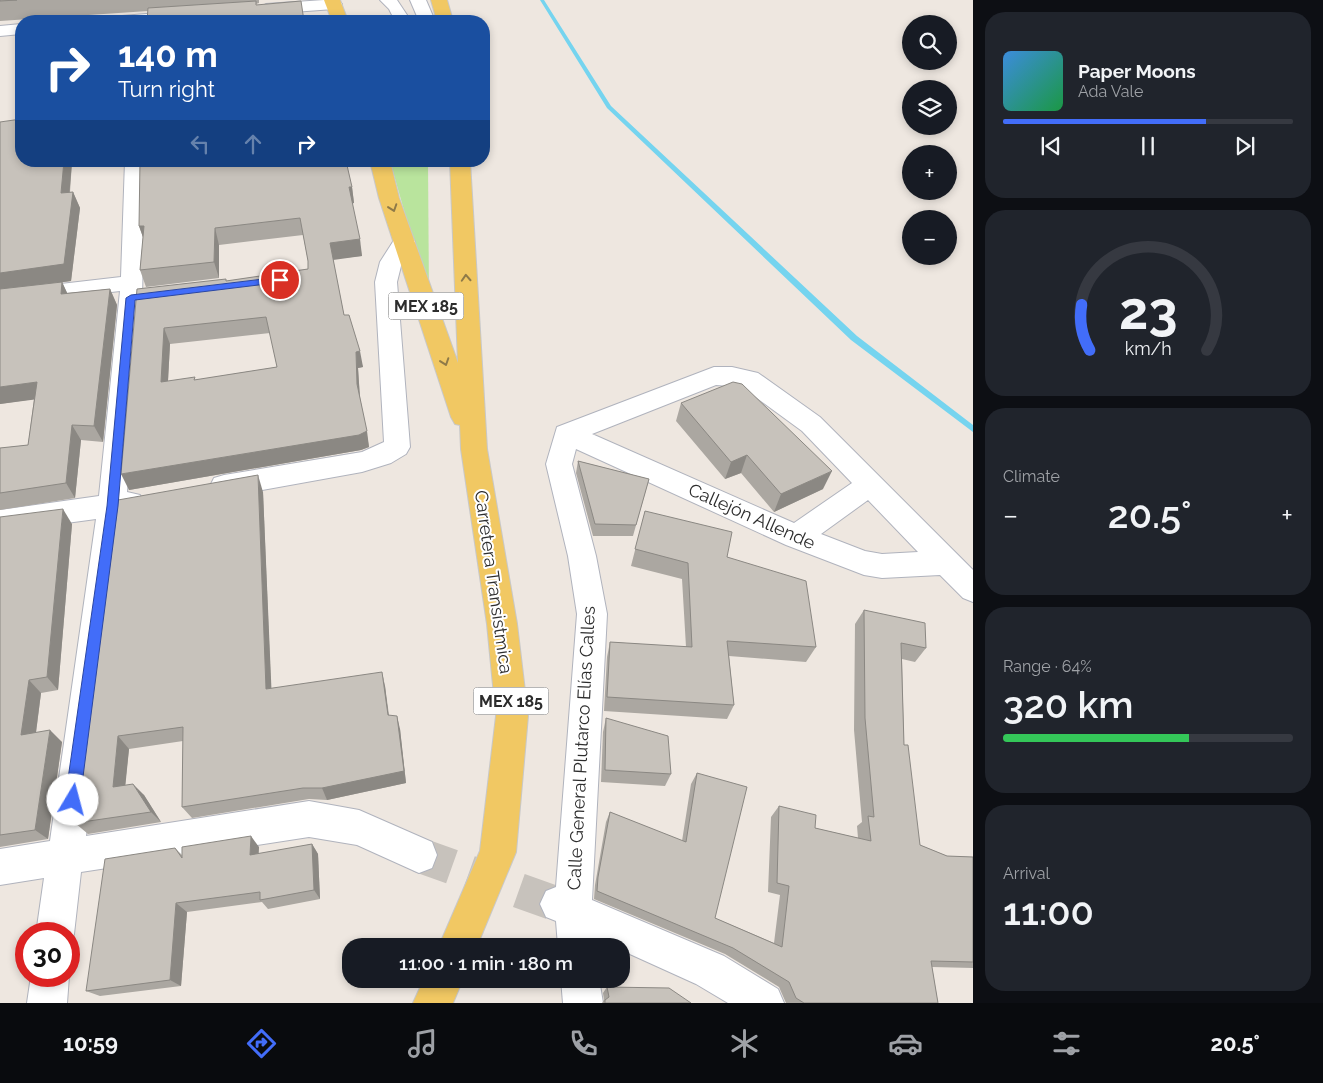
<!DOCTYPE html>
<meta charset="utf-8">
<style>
:root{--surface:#171b24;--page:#20242c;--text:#f1f3f6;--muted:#9ea1a6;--line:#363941;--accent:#426df9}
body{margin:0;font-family:Raleway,sans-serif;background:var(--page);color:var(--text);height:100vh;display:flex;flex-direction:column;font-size:19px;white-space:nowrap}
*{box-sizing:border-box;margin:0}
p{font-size:16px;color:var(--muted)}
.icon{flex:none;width:28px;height:28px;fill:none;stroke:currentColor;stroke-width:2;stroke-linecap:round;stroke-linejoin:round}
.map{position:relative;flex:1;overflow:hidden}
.drawer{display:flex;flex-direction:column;gap:12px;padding:12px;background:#0d0f14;width:350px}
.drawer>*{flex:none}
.banner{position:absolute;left:15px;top:15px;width:475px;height:152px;border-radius:20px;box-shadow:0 2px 8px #0003;background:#1a4fa0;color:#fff;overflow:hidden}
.controls{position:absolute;left:902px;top:15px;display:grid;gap:10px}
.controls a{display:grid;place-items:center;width:55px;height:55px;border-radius:50%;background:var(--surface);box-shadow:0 2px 8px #0003;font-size:25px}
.speed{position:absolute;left:15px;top:922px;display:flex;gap:10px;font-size:25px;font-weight:700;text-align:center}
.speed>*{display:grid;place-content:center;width:65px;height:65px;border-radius:50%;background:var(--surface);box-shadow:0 2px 8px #0003;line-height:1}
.speed .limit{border:8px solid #d22;background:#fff;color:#111}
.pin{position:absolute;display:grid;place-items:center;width:42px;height:42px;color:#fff;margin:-21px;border:2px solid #fff;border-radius:50%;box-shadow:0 1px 5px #0007}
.me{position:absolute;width:55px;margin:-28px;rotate:8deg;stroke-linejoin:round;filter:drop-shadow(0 0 4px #0008)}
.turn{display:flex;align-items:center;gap:18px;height:105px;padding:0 20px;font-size:22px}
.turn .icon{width:65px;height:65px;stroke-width:2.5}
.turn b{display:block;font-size:35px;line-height:42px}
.lanes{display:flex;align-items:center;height:48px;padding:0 20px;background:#0003;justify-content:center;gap:25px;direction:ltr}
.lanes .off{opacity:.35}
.big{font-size:38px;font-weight:600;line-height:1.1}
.drawer .card{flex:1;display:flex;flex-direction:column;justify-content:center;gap:8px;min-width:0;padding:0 18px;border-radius:20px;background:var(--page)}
.drawer .dial{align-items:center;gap:0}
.dial svg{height:130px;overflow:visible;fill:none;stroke:var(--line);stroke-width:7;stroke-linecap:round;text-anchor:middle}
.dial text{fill:var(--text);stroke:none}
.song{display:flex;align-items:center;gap:15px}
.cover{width:60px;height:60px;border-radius:8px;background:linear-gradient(135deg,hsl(210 70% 55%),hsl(140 70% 35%))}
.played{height:5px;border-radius:2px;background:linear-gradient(90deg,var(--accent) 70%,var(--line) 70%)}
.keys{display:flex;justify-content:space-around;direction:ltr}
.heat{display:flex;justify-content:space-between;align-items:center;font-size:28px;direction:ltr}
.charge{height:8px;border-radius:4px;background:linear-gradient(90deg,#34c759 64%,var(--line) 0)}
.trip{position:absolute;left:342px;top:938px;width:288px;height:50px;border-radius:20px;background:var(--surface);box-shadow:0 2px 8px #0003;font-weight:600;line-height:50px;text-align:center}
.tab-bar{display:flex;height:80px;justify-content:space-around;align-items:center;background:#090b0e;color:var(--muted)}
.tab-bar .icon{width:35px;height:35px}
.tab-bar .selected{color:var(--accent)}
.tab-bar b{font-size:22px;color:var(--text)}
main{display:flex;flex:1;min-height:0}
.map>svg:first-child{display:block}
.green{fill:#b9e49d}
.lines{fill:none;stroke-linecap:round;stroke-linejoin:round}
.stream{fill:#75d4ef;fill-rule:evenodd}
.minor-tunnel{stroke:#c7c2bc;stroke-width:35;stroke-dasharray:35 18;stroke-linecap:butt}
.minor-casing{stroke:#b0b3bd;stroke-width:2}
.major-casing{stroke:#c8c8c8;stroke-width:2}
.minor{fill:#fff;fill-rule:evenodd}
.major{fill:#f1c863;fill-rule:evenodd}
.wall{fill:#aba7a1;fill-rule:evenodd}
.shaded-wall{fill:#8b8883}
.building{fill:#c7c2bb;stroke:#8b8883;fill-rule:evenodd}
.oneway{stroke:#8f7a48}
.route{fill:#426df9;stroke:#2b47a2}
.labels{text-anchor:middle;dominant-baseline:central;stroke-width:4;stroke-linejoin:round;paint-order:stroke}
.shield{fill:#fff;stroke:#6c6c6c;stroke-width:1}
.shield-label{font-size:16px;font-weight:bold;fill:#2d2d2d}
.street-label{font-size:18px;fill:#2d2d2d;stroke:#fff}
</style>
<main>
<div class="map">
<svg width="973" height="1003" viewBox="0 0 973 1003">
<rect width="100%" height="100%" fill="#eee7e0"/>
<polygon class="green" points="390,161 428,161 429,298"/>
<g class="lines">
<polygon class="stream" points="540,0 544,0 611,106 857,336 973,425 973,432 851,340 607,108"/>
<polyline class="minor-tunnel" points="419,855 554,903"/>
<defs>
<g id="minor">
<polygon points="324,0 337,0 342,4 334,9 266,14 258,9 266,4"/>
<polygon points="380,0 397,0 411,21 395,21 389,9"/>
<polygon points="410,0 426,0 435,21 419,21"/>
<polygon points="183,11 189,13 191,16 189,19 114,21 122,16"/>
<polygon points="21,24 21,34 0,36 0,26"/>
<polygon points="125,161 145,161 142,298 127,492 140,495 144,503 140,511 125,515 86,836 309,801 359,810 432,842 437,855 432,868 419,873 357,845 309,837 81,872 74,934 69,946 69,934 36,934 44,878 0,885 0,849 50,841 96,519 0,532 0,510 99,496 120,291 0,305 0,291 121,277"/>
<polygon points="404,235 412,237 415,242 402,262 397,282 410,447 406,454 391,463 362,472 224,497 214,494 210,486 214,478 224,475 362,452 384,442 375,282 380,262 396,237"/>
<path d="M714 367H732L758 373 820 417 973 570V602L963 598 940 575 882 578 864 575 786 545 576 449 572 464 596 556 607 614 592 900 724 956 778 989 784 1003H728L696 984 621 950V946H612L595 939 596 946H558L556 921 546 917 540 904 546 891 556 887 577 614 568 556 546 464 557 427ZM716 385 742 387 802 431 852 483 794 523 592 434ZM868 500 918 552 882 554 865 551 821 534Z"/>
<polygon points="69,974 69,976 67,1003 27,1003 31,976 69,976"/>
<polygon points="561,979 599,979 603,1003 563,1003"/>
</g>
<g id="major">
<polygon points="324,0 340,0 348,21 332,21"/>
<polygon points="431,0 447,0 453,21 437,21"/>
<polygon points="370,161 390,161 399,198 458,363 450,161 470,161 487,449 517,624 528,716 516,852 477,946 439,946 480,851 496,716 487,624 461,449 460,425 455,424 451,417 379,198"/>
<polygon points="424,979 463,979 453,1003 413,1003"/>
</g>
</defs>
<use href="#minor" class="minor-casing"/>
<use href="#major" class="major-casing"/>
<use href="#minor" class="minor"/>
<use href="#major" class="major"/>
</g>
<g class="wall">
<polygon points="0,0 259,0 259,3 256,4 256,5 304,21 148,11 0,21"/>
<polygon points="0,122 21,161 83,161 72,162 70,192 73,192 80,208 71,281 54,283 62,282 67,293 110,289 117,305 103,442 81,440 75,498 0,510 0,448 28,445 34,399 0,404"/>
<path d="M352 187 354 203H352L362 256 333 259 344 315 363 367 358 368 360 397 369 447 361 450 129 490 137 289 227 281 308 269V261L303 235 219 245V278L146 287 140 270 143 237 139 226ZM270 333 277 367 196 380 168 381 170 344Z"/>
<polygon points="681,403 823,489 774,512 741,473 725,479 676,421"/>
<polygon points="578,461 649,479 633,536 593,536 576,473"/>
<polygon points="263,492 271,688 385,686 389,715 400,729 406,783 327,800 309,799 192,818 182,807 183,741 129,749 125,785 144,795 161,822 88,834 75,823 118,500"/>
<polygon points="645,511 727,557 816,647 806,662 729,656 734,705 727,719 604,711 607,657 610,642 686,647 682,579 631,566"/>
<polygon points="0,517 72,524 58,690 41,693 36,733 62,742 48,839 0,847"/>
<polygon points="864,610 926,648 915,662 902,659 904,745 920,845 947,856 973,857 973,968 932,967 938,1003 786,1003 779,987 725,954 594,899 595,885 606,822 610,812 682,841 691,784 697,773 715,918 774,943 780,895 768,892 771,817 779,806 815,828 858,838 857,826 862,822 854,730 855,624"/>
<polygon points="606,718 671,774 665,786 601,782 603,732"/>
<polygon points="312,844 318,854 320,899 268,909 262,902 187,912 181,986 100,996 86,991 175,848 182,855 259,847 258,854"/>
<polygon points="607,987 691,1003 602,1003 604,1000 603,993"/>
</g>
<g class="shaded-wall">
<polygon points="64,161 71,161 72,162 68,210 61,193"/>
<polygon points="349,187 352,187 354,203 351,204"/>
<polygon points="73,192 80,208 71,281 0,291 0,273"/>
<polygon points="139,226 144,226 145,243"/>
<polygon points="215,228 219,245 219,278 214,262"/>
<polygon points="360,239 362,256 333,260 330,243"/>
<polygon points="62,282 70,299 61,294"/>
<polygon points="110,289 117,305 103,442 94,426"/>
<polygon points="164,328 170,344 167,398 161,382"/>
<polygon points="360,351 363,367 358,368 360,400 357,384 356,352"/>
<polygon points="37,382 46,398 0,404 0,387"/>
<polygon points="72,425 81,440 75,498 66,483"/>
<polygon points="367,431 369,447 361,450 129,490 121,474"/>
<polygon points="747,455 741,473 725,479 731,462"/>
<polygon points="832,471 823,489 774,512 781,494"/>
<polygon points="258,475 263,492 272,702 266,689"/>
<polygon points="63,509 72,524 58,690 47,677"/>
<polygon points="382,672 385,686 390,728 388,715"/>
<polygon points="29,680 41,693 34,747 21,735"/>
<polygon points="397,716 400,729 406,783 327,800 322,788"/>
<polygon points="50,730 62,742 48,839 35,830"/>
<polygon points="118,736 129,749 124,799 113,787"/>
<polygon points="133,784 144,795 161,822 151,812"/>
<polygon points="251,836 259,847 258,865 250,855"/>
<polygon points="312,844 318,854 320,899 314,890"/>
<polygon points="176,903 187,912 181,986 170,980"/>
</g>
<g class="building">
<polygon points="0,0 17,0 0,1"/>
<polygon points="256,1 256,5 301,1 304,21 147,21 148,8"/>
<polygon points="21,119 21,161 64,161 61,193 73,192 64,264 0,273 0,122"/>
<path d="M140 161H346L352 187H349L360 239 330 243 344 315H349L360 351 356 352 357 384 367 431 359 435 121 474 137 289 226 279V281L308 269V261L300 218 215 228 214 262 140 270 144 226H139ZM266 317 277 367 194 380 195 377 161 382 164 328Z"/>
<polygon points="62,282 61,294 110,289 94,426 72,425 66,483 0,493 0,448 28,445 37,382 0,387 0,289"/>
<polygon points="733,382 742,384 832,471 781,494 747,455 731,462 681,403"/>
<polygon points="578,461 649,479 636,525 595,524"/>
<polygon points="258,475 266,689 382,672 388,715 397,716 404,771 322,788 303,788 182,807 183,727 118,736 113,787 133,784 151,812 75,823 118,500"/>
<polygon points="63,509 47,677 29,680 21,735 50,730 35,830 0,835 0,517"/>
<polygon points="645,511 732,532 727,557 806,581 816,647 727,641 734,705 607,697 610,642 692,647 688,563 635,549"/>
<polygon points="864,610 925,623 926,648 901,643 904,745 908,745 920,845 947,856 973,857 973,962 931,961 938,1003 804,1003 796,998 789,982 733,948 597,891 598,877 610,812 686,842 697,773 747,787 715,918 782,947 789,886 777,883 779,806 816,815 815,828 871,841 868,816 874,817 865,718"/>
<polygon points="606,718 668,736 671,774 605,770"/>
<polygon points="251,836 250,855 312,844 314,890 260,900 260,892 176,903 170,980 86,991 105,859 175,848 182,858 182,847"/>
<polygon points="607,987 669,988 691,1003 605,1003 605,1000 609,997"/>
</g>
<defs><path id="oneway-chevron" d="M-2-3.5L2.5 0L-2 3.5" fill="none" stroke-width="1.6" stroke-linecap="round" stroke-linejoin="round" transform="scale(1.25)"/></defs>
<g class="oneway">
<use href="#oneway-chevron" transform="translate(393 208) rotate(71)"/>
<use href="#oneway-chevron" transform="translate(466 278) rotate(-93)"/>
<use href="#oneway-chevron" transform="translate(445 362) rotate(71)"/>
</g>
<polygon class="route" points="280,277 285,280 283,282 135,300 118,506 80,800 78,805 73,807 68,805 65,800 107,506 126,298 131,295"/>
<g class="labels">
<g class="shield">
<rect x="388.5" y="292.5" width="75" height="27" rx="4"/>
<rect x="473.5" y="687.5" width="75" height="27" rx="4"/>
</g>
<g class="shield-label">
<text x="426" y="306">MEX 185</text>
<text x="511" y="701">MEX 185</text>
</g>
<g class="street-label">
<text transform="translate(752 516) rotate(24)">Callejón Allende</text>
<text transform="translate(494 582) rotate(82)">Carretera Transistmica</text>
<text transform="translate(581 748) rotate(-87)">Calle General Plutarco Elías Calles</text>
</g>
</g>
</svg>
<div class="controls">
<a><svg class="icon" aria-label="search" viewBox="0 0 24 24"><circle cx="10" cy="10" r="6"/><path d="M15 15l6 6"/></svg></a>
<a><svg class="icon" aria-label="layers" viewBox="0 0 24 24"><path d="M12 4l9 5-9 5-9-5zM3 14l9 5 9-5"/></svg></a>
<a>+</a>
<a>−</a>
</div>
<div class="speed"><div class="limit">30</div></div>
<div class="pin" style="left:280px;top:280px;background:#d93025"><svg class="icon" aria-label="arrive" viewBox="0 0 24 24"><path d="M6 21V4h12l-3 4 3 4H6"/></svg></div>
<svg class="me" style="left:73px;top:800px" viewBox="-20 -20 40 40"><circle r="19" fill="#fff"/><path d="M0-13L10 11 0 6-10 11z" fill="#426df9"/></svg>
<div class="trip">11:00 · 1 min · 180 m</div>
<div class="banner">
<div class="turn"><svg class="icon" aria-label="right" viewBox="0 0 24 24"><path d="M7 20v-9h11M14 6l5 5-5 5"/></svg><div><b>140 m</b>Turn right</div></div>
<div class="lanes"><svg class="icon off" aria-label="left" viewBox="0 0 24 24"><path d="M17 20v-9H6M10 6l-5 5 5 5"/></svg><svg class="icon off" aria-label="ahead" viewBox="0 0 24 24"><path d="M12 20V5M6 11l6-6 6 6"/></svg><svg class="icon" aria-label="right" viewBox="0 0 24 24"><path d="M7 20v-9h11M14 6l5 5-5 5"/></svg></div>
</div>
</div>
<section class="drawer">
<div class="card">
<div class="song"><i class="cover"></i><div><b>Paper Moons</b><p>Ada Vale</p></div></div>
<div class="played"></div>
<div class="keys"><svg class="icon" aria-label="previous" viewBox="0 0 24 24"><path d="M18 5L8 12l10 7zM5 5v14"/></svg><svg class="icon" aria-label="pause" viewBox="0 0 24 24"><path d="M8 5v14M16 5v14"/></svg><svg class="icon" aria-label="next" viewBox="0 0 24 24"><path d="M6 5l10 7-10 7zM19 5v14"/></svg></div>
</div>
<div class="card dial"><svg viewBox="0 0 100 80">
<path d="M14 69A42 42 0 1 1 86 69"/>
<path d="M14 69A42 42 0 0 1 9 41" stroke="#426df9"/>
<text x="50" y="56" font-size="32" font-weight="700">23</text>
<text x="50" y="72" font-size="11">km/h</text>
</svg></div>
<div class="card"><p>Climate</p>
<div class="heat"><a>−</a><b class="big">20.5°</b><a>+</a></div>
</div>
<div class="card"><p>Range · 64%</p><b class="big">320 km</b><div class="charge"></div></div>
<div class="card"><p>Arrival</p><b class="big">11:00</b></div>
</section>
</main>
<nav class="tab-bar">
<b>10:59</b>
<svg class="icon selected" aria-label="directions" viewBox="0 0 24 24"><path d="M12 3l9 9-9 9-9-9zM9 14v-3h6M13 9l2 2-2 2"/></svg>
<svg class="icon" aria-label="music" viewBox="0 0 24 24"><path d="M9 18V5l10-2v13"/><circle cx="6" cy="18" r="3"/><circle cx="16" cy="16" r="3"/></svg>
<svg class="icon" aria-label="phone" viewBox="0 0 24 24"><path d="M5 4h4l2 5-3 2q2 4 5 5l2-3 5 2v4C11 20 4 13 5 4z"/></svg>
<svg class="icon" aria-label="climate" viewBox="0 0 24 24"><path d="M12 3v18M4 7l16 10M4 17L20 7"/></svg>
<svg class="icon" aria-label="car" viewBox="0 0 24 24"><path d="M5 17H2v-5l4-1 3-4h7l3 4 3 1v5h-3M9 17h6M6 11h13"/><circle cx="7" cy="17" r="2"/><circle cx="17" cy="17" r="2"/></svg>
<svg class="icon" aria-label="filters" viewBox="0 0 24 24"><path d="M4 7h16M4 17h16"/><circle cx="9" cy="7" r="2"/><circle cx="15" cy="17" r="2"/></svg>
<b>20.5°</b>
</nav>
